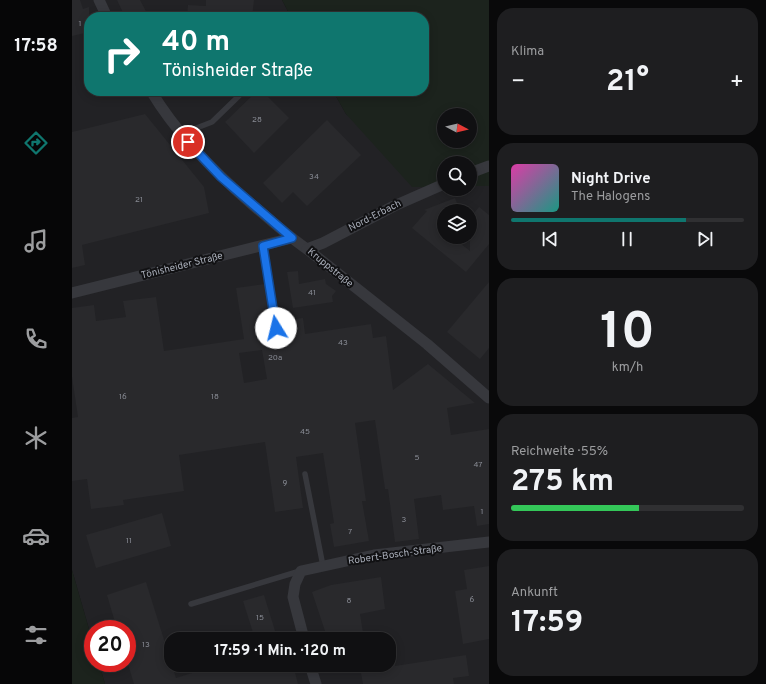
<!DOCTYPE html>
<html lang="de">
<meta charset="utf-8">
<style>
:root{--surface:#101012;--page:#1e1e20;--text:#f1f3f6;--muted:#9c9d9f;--line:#303032;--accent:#0f766e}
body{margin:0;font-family:Overpass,sans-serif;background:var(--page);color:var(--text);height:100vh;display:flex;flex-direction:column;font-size:15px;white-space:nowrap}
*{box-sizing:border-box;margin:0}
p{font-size:13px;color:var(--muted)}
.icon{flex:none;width:22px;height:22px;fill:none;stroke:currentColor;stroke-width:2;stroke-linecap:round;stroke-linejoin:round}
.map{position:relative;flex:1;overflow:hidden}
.side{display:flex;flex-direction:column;gap:8px;padding:8px;background:#09090a;width:277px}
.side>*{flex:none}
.guide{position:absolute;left:12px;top:12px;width:345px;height:84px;border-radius:16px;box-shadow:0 2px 10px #0003,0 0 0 1px var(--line);background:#0f766e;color:#fff;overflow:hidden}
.needle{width:26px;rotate:97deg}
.tools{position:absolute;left:365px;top:108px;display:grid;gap:8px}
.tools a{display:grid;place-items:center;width:40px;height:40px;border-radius:50%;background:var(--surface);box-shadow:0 2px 10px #0003,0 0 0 1px var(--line);font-size:20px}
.speed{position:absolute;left:12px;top:620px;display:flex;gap:8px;font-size:20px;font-weight:700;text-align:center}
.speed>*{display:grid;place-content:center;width:52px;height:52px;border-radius:50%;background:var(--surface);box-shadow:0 2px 10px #0003,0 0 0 1px var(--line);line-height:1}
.speed .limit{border:6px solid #d22;background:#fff;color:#111}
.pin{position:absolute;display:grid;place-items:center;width:34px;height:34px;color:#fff;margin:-17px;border:2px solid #fff;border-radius:50%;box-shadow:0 1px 4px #0007}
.me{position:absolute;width:44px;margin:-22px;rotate:351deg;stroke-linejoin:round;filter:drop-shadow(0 0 3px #0008)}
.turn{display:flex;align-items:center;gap:14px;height:84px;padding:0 12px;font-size:18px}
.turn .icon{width:52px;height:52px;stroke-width:2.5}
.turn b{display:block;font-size:28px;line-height:34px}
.big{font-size:30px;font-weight:700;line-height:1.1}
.side .tile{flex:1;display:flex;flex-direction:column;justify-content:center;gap:6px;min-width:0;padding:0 14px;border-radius:16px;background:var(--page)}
.side .dial{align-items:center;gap:0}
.dial b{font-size:52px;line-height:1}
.song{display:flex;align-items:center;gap:12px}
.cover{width:48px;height:48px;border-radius:6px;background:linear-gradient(135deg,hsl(320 70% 55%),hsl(170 70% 35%))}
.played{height:4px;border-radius:2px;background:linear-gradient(90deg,var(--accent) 75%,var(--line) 75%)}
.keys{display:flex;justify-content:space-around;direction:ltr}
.heat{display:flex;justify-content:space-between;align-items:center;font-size:22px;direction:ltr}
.charge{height:6px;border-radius:3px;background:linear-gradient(90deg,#34c759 55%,var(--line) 0)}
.trip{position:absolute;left:92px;top:632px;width:232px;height:40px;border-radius:16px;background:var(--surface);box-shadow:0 2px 10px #0003,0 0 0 1px var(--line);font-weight:700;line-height:40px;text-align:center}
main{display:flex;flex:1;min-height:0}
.menu{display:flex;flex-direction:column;width:72px;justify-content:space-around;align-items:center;background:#060607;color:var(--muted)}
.menu .icon{width:28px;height:28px}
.menu .on{color:var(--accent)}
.menu b{font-size:18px;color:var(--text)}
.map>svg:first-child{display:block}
.built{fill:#222225;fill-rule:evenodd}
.green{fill:#1c231d;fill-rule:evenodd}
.building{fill:#29292c;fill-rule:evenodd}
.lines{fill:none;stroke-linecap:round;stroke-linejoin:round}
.lane{stroke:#37383d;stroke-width:5.5}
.street{stroke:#37383d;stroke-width:11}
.route-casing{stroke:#114b97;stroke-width:10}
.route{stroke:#1a73e8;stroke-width:7}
.labels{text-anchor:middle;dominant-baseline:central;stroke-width:4;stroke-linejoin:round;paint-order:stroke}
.number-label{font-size:8px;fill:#888b94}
.street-label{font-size:10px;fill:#a8adb8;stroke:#111113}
</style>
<main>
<nav class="menu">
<b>17:58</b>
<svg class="icon on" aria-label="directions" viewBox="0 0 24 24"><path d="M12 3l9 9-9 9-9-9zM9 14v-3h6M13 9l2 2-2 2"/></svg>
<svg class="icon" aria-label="music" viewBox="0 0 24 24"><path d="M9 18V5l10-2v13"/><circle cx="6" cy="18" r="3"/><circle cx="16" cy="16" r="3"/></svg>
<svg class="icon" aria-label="phone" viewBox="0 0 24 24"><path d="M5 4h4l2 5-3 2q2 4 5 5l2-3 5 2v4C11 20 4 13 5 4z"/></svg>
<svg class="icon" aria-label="climate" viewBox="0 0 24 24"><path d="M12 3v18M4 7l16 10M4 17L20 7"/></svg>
<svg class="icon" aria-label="car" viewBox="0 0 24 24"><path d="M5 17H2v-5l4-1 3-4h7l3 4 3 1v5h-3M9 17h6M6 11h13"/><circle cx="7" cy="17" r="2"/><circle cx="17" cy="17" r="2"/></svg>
<svg class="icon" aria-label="filters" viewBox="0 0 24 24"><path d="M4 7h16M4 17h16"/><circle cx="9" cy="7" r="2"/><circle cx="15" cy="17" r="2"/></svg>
</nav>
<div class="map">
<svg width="417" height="684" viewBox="0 0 417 684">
<rect width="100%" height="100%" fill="#161618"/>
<path class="built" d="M0 0H210L219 17H17V91H261L274 114 372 187V189H398V186H417V684H33L27 663H55V629H21V643L0 570ZM372 211H398V237H372ZM99 639H317V665H99Z"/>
<g class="green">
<path d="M210 0H417V186H398V163H372V187H340L274 114 261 91H352V17H219ZM372 115H398V141H372Z"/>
<polygon points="0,570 21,643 21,663 27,663 33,684 0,684"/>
</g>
<g class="building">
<polygon points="0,0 8,0 11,9 17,7 17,32 0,36"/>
<polygon points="45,0 68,0 77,17 53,17"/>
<polygon points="134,0 182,0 180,17 115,17 116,5 134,6"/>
<polygon points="185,91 190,91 217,118 182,153 153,122"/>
<polygon points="73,114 132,187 137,213 10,245 13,265 0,268 0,132"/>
<polygon points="255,120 289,155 235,206 221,192 210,203 191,183"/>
<polygon points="383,198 388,211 372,211 372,237 380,237 398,251 398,218 407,207 417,215 417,244 394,272 340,228 355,211 352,210"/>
<polygon points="226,271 227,284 253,279 254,284 264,291 260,296 261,302 221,308 215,272"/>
<polygon points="417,282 417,348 408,359 375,332"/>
<path d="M193 284 200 329 202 332H205L208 330 207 321 231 318 233 334 299 324 301 338 314 336 321 390 356 364 403 403 375 408 379 435 417 429V524L405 526 402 506 371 510 369 495 342 499 347 539 323 542 316 489H313L303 420 283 423 294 501H290L297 541 262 547 258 524 262 523 251 453 224 457 231 508 203 512 193 442 107 455 112 491 51 500 52 505 19 509 15 479 0 481V418L6 417 0 377V308L22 305 24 321 54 317 51 301 84 297 92 351 172 339 164 288ZM190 350 195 379 172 383 167 353Z"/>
<polygon points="90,513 99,546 24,568 14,535"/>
<polygon points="417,566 417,639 391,644 383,591 395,589 392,570"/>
<polygon points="309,577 313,609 288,614 292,639 272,639 271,631 254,634 240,592 259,585"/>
<polygon points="74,582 104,678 146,665 221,665 226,684 62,684 55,661 55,629 45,629 35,595"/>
<polygon points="192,595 204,634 189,639 183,639 171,601"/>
<polygon points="394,655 397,676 381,678 382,684 291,684 289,673 303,670 303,667 323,663 323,666"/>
</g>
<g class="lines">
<g class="lane">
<polyline points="109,134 140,122 172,91"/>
<polyline points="191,246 204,328"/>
<polyline points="233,474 251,566"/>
<polyline points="119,604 228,571"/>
</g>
<g class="street">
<polyline points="27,0 35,17"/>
<path d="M79 91C106 136 143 173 183 207 200 221 216 236 235 249L355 344 417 398"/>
<polyline points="398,173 417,166"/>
<polyline points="235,249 251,243 322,206 372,184"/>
<polyline points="0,293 220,238"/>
<polyline points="232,639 221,597 223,584 229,571 302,555 417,542"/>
<polyline points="238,665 244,684"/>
</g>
</g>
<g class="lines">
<defs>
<polyline id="route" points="116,142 149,177 220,238 191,246 204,328"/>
</defs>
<use href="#route" class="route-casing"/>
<use href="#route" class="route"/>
</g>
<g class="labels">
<g class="number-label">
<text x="8" y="24">1</text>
<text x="185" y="120">28</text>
<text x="242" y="177">34</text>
<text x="67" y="200">21</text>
<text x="240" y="293">41</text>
<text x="271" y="343">43</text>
<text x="203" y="358">20a</text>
<text x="51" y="397">16</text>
<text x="143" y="397">18</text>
<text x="233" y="432">45</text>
<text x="345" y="458">5</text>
<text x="406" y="465">47</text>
<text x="213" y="483">9</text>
<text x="410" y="512">1</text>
<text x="332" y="520">3</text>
<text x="278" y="532">7</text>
<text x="57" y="541">11</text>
<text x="400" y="600">6</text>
<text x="277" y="601">8</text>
<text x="188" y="618">15</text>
<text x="74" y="645">13</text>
</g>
<g class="street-label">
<text transform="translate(303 216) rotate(-27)">Nord-Erbach</text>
<text transform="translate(110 266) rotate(-14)">Tönisheider Straße</text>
<text transform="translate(258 268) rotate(39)">Kruppstraße</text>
<text transform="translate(323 555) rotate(-8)">Robert-Bosch-Straße</text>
</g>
</g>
</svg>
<div class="tools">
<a><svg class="needle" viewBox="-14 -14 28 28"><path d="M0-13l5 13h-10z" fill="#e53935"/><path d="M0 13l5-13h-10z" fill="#9c9d9f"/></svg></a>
<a><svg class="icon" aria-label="search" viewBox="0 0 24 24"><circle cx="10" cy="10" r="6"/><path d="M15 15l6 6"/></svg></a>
<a><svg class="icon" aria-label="layers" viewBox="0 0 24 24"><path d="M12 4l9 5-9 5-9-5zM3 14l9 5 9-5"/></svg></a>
</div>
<div class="speed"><div class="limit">20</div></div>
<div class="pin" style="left:116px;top:142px;background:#d93025"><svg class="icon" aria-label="arrive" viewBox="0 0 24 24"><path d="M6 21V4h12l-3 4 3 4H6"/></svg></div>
<svg class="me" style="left:204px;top:328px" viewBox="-20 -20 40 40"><circle r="19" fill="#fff"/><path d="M0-13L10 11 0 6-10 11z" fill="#1a73e8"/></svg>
<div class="trip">17:59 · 1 Min. · 120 m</div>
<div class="guide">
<div class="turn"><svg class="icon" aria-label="right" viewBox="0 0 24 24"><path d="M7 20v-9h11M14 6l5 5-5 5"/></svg><div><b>40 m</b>Tönisheider Straße</div></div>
</div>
</div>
<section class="side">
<div class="tile"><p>Klima</p>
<div class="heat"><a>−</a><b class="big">21°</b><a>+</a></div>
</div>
<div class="tile">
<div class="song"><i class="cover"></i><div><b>Night Drive</b><p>The Halogens</p></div></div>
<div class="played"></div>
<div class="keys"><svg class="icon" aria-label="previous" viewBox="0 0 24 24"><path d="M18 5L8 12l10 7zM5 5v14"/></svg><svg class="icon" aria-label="pause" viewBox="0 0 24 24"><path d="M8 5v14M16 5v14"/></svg><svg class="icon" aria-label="next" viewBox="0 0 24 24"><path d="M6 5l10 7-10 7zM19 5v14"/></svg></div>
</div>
<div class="tile dial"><b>10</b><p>km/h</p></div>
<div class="tile"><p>Reichweite · 55%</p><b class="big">275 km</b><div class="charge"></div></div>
<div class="tile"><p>Ankunft</p><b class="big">17:59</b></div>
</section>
</main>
